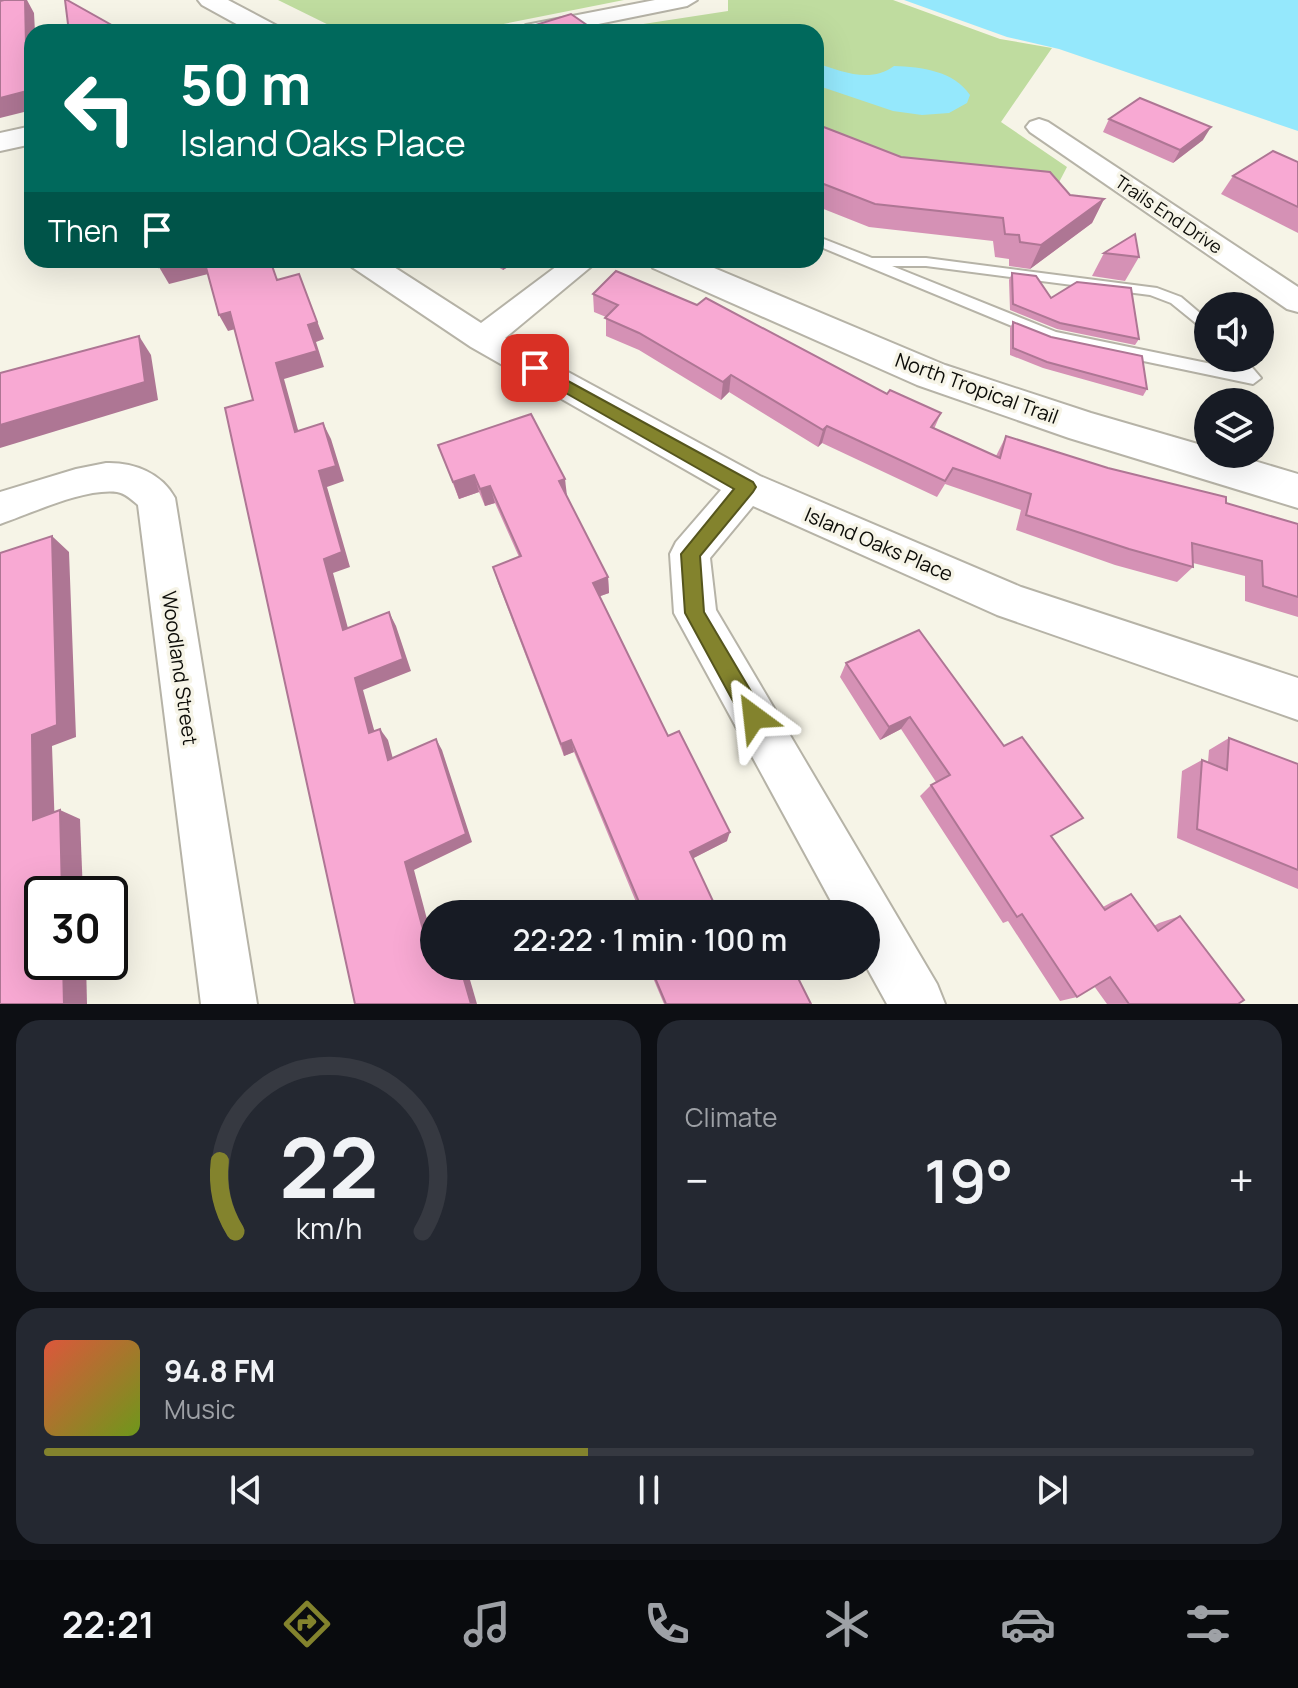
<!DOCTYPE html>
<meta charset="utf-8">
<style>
:root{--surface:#171b24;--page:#242831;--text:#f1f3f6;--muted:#9ea1a6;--line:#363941;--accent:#83832d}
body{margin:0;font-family:Manrope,sans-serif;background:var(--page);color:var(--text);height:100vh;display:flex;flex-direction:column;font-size:30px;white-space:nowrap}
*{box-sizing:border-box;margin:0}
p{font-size:26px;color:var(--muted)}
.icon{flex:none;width:44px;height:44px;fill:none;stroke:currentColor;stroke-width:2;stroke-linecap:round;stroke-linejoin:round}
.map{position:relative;height:1004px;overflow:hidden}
.side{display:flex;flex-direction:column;gap:16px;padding:16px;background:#0d0f14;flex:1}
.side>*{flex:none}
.guide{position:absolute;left:24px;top:24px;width:800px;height:244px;border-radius:24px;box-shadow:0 8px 32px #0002;background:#00695c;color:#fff;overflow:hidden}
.tools{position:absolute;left:1194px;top:292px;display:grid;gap:16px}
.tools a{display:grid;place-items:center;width:80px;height:80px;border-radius:50%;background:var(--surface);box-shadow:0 8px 32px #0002;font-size:40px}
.speed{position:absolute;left:24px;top:876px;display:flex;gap:16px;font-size:40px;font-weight:700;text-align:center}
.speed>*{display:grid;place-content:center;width:104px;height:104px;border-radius:50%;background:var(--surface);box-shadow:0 8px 32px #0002;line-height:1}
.speed .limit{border:4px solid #111;border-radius:12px;background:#fff;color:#111}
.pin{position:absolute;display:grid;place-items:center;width:68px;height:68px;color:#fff;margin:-34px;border-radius:16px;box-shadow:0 4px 12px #0006}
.me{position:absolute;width:88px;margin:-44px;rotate:330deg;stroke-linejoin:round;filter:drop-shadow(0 0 6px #0008)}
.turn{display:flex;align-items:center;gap:28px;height:168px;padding:0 24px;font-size:36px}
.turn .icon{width:104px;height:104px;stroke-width:2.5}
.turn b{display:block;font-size:56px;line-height:68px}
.then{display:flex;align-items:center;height:76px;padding:0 24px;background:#0003;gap:16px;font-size:30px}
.big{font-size:60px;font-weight:600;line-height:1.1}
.side .tile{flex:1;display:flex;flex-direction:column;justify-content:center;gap:12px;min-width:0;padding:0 28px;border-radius:24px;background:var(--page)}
.side .dial{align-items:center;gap:0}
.dial svg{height:208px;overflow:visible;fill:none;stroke:var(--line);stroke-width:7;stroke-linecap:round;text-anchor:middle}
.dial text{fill:var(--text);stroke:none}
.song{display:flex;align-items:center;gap:24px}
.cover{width:96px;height:96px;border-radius:12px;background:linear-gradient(135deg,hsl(10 70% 55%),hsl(80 70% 35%))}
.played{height:8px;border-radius:4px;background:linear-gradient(90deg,var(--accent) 45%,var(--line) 45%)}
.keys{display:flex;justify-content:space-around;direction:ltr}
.heat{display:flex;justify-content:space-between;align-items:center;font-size:44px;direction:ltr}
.side .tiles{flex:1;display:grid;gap:16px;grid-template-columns:1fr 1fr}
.tile:last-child{grid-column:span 2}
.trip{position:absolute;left:420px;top:900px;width:460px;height:80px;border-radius:40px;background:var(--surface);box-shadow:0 8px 32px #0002;font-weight:600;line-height:80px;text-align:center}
.dock{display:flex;height:128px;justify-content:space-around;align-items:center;background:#090b0e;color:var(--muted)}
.dock .icon{width:56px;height:56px}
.dock .active{color:var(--accent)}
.dock b{font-size:36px;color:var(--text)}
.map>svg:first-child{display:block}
.green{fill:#bfdc9f}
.water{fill:#95e8fc}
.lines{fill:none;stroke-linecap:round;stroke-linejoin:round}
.service-casing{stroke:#b6b3a7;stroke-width:4}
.minor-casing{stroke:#b6b3a7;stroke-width:4}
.tertiary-casing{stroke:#b6b3a7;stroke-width:4}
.service{fill:#fff;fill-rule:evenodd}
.minor{fill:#fff;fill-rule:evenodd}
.tertiary{fill:#fff;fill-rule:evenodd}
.wall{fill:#d591b5}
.shaded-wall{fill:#ae7694}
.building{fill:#f8a9d3;stroke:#ae7694;stroke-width:2}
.route{fill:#83832d;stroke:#55551d;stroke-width:2}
.labels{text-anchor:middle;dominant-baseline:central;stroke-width:7;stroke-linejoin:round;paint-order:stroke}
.far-street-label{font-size:18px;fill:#0c0c08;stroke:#f6f4e7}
.street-label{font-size:20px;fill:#0c0c08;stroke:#f6f4e7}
</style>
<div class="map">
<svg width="1298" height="1004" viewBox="0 0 1298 1004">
<rect width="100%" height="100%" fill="#f6f4e7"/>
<g class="green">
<polygon points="278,0 624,0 463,32 343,32"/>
<polygon points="728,0 893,0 1000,39 1052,48 1001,122 1067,167 1056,188 816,144 816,32 591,32 728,11"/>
</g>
<g class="water">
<polygon points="904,0 1298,0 1298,131 1059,49 1007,37"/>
<path d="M816 63C841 71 870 84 894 66 922 67 954 71 970 95L967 103 949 113 922 115 893 111 816 85Z"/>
</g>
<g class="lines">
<defs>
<polygon id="service" points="816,236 872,258 926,258 1157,288 1181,297 1208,320 1208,333 1171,303 1150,295 926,266 892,266 1056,332 1236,369 1227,358 1244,358 1261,378 1253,384 1048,341 816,245"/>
<g id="minor">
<polygon points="655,0 697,0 687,6 559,32 515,32 526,25"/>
<polygon points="1039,119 1048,122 1298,287 1298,312 1287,309 1030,132 1026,127 1030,122"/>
<polygon points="347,260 383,260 481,323 565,260 599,260 505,338 760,476 1021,587 1298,678 1298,720 997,615 753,506 710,558 716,610 937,984 945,1004 887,1004 866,966 866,914 838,914 674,613 670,554 676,542 721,490 471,347 352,267"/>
<path d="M106 463C133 462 162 473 175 498L257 1004H201L138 505C132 500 125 493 117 492 84 488 32 513 0 524V492L76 469Z"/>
</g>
<g id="tertiary">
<polygon points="198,0 228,0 279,27 283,32 251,32 202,5"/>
<polygon points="32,126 32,144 0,151 0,133"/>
<polygon points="648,260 695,260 945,365 1091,413 1208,447 1208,454 1231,454 1298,474 1298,508 1069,438 917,385 653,268"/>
</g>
</defs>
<use href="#service" class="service-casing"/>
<use href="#minor" class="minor-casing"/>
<use href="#tertiary" class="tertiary-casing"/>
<use href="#service" class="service"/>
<use href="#minor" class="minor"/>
<use href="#tertiary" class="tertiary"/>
</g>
<g class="wall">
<polygon points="1109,119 1203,140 1173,163 1103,132"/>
<polygon points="816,124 901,157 1070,195 1104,199 1092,223 1030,269 1009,266 1009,259 995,257 993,241 869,227 816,206"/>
<polygon points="1298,162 1298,233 1221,194 1233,176"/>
<polygon points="1104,253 1139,257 1125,281 1092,276"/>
<polygon points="486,260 519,260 503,270"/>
<polygon points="1012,273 1051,298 1139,339 1135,345 1057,329 1010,310 1009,280"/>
<polygon points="593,294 941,413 934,429 996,456 1006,436 1108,468 1298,524 1298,617 1245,601 1245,576 1193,563 1193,567 1177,582 1115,565 1016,530 1021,510 945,484 937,497 822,443 818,447 729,392 721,400 639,350 606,336 606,317 594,312"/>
<polygon points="1013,322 1147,389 1143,396 1043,368 1010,355 1010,328"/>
<polygon points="438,445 567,497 608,577 609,593 600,596 668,736 727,841 693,858 719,914 641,914 574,752 564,756 498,583 493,567 519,557 495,503 485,506 479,492 459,499"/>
<polygon points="846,663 1052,837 1103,907 1112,902 1131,894 1154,926 1159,923 1180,916 1238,1004 1107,1004 1094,986 1077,997 1060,1001 1008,921 1003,923 920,796 931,785 936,782 901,729 880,740 840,677"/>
<polygon points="1229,738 1298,764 1298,889 1177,838 1182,771 1202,760 1208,762 1209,750"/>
<polygon points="648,966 792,966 811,1004 664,1004"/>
</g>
<g class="shaded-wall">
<polygon points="25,0 27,0 34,13 35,32 32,32 32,110 0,118 0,98"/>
<polygon points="1211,127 1203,140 1173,163 1180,150"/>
<polygon points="1104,199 1092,223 1030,269 1041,245"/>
<polygon points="187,260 205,260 212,273 169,284 159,267"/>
<polygon points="457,260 466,260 458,265"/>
<polygon points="501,260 519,260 503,270"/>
<polygon points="299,274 324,339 316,342 324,367 284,379 303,448 295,432 276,363 308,325"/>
<polygon points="230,312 239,328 228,331 219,315"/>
<polygon points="139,336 151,355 158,400 0,448 0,425"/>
<polygon points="731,375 729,392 721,400 723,382"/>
<polygon points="323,423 331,439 344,481 327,487 350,567 333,573 352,643 343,630 324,559 319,471"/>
<polygon points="827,426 822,443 818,447 823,430"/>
<polygon points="474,475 479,492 459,499 453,482"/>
<polygon points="565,479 567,496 559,481"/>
<polygon points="490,486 495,503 485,506 480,489"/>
<polygon points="52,536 69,552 76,737 52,746 55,830 33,820 32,735"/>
<polygon points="608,577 609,593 595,598 593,583"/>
<polygon points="389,612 396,626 411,671 363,690 378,744 369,733 355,678"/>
<polygon points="910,717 901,729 880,740 889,727"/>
<polygon points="380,729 388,740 396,770 388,760"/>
<polygon points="436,739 442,750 472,842 414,870 433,942 425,937 405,862"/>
<polygon points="571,740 574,752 564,756 561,744"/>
<polygon points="60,810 80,819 83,894 62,894"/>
<polygon points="730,832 727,841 688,861 690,852"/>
<polygon points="63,962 86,962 87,1004 64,1004"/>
<polygon points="460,966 466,966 477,1004 471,1004"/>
</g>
<g class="building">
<polygon points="4,0 25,0 27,91 0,98 0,1"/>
<polygon points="65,0 67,0 124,32 69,32"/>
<polygon points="571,14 597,32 513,32"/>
<polygon points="1140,98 1211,127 1180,150 1109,119"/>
<polygon points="816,124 901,157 1050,172 1070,195 1104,199 1041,245 1020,242 1019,235 1005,234 1003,218 875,204 816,181"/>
<polygon points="1273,151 1298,162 1298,207 1233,176"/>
<polygon points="1135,234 1139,257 1104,253"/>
<polygon points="158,260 187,260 159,267"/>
<polygon points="204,260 270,260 277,280 299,274 317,322 308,325 317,351 276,363 295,432 323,423 336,466 319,471 342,552 324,559 343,630 389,612 403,659 355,678 369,733 380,729 388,760 436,739 466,834 405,862 425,937 434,932 434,966 460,966 471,1004 355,1004 225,408 253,400 230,312 219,315"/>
<polygon points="616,271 697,305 706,298 887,394 890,390 941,413 931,427 1000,458 1006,436 1108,468 1226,497 1226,503 1298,524 1298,597 1263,586 1262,561 1192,543 1193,567 1129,549 1026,515 1031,494 953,468 945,481 827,426 823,430 731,375 723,382 639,333 605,318 618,305 593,294"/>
<polygon points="1012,273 1036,276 1051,298 1077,282 1131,288 1139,339 1060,323 1013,304"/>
<polygon points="1013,322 1051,337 1142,356 1147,389 1047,362 1013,348"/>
<polygon points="139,336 145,382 0,425 0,373"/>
<polygon points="531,414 565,479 559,481 608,577 593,583 668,736 679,731 730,832 690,852 719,914 644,914 571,740 561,744 493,567 521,556 490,486 480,489 474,475 453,482 438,445"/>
<polygon points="52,536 57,725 32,735 33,820 60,810 62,894 42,894 42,962 63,962 64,1004 0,1004 0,553"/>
<polygon points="919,630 1004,746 1022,737 1083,818 1051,836 1105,910 1131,894 1158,931 1180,916 1244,1000 1238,1004 1129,1004 1110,977 1077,997 1022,914 1017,917 931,785 950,775 910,717 889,727 846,663"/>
<polygon points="1229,738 1298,764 1298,870 1197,829 1202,760 1227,770"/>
<polygon points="650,966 792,966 811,1004 666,1004"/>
</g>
<polygon class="route" points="535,363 753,482 756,487 753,492 700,556 704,612 762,710 765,717 762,725 754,728 746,725 685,613 681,554 734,489 529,372 529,364"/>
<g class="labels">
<g class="far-street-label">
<text transform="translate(1169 214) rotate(34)">Trails End Drive</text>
</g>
<g class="street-label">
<text transform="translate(977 388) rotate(20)">North Tropical Trail</text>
<text transform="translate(879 544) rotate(23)">Island Oaks Place</text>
<text transform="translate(180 668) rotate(82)">Woodland Street</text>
</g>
</g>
</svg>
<div class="tools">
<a><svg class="icon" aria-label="sound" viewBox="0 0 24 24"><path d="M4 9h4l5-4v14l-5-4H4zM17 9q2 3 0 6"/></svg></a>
<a><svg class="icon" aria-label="layers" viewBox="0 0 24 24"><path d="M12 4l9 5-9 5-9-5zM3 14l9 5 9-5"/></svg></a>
</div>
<div class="speed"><div class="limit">30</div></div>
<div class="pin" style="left:535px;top:368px;background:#d93025"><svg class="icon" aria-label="arrive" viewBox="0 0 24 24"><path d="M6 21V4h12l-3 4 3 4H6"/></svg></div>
<svg class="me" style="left:754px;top:717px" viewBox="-20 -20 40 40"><path d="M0-17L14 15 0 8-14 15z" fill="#83832d" stroke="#fff" stroke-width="4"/></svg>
<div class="trip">22:22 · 1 min · 100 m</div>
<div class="guide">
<div class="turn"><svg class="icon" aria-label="left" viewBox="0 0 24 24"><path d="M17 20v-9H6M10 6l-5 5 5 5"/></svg><div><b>50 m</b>Island Oaks Place</div></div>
<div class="then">Then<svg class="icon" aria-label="arrive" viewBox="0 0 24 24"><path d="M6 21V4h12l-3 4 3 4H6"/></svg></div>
</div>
</div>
<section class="side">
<div class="tiles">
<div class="tile dial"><svg viewBox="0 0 100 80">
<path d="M14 69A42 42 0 1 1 86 69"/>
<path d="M14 69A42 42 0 0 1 8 42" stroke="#83832d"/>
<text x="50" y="56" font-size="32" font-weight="700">22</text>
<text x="50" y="72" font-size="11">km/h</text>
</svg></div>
<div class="tile"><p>Climate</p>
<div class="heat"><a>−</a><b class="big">19°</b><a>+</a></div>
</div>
<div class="tile">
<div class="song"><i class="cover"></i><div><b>94.8 FM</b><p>Music</p></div></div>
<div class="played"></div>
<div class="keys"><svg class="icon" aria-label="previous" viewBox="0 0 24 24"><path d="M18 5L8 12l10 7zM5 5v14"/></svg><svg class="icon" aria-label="pause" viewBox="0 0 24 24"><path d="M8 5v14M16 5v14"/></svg><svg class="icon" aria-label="next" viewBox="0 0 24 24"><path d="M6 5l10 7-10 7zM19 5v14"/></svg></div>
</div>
</div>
</section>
<nav class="dock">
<b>22:21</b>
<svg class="icon active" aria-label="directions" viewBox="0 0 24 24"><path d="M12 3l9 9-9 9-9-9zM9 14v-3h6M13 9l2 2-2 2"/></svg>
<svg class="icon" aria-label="music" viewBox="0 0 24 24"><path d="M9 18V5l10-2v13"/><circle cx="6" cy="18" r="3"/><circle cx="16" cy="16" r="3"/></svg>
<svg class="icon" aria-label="phone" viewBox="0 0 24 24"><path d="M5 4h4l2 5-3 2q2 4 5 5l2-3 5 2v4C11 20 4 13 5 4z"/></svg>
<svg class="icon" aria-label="climate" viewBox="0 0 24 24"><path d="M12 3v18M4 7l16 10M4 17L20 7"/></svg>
<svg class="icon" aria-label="car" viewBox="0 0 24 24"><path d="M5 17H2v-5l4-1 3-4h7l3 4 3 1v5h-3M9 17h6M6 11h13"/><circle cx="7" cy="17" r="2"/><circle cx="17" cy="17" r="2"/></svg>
<svg class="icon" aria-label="filters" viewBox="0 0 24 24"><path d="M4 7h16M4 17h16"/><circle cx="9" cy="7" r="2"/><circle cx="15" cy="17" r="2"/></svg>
</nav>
